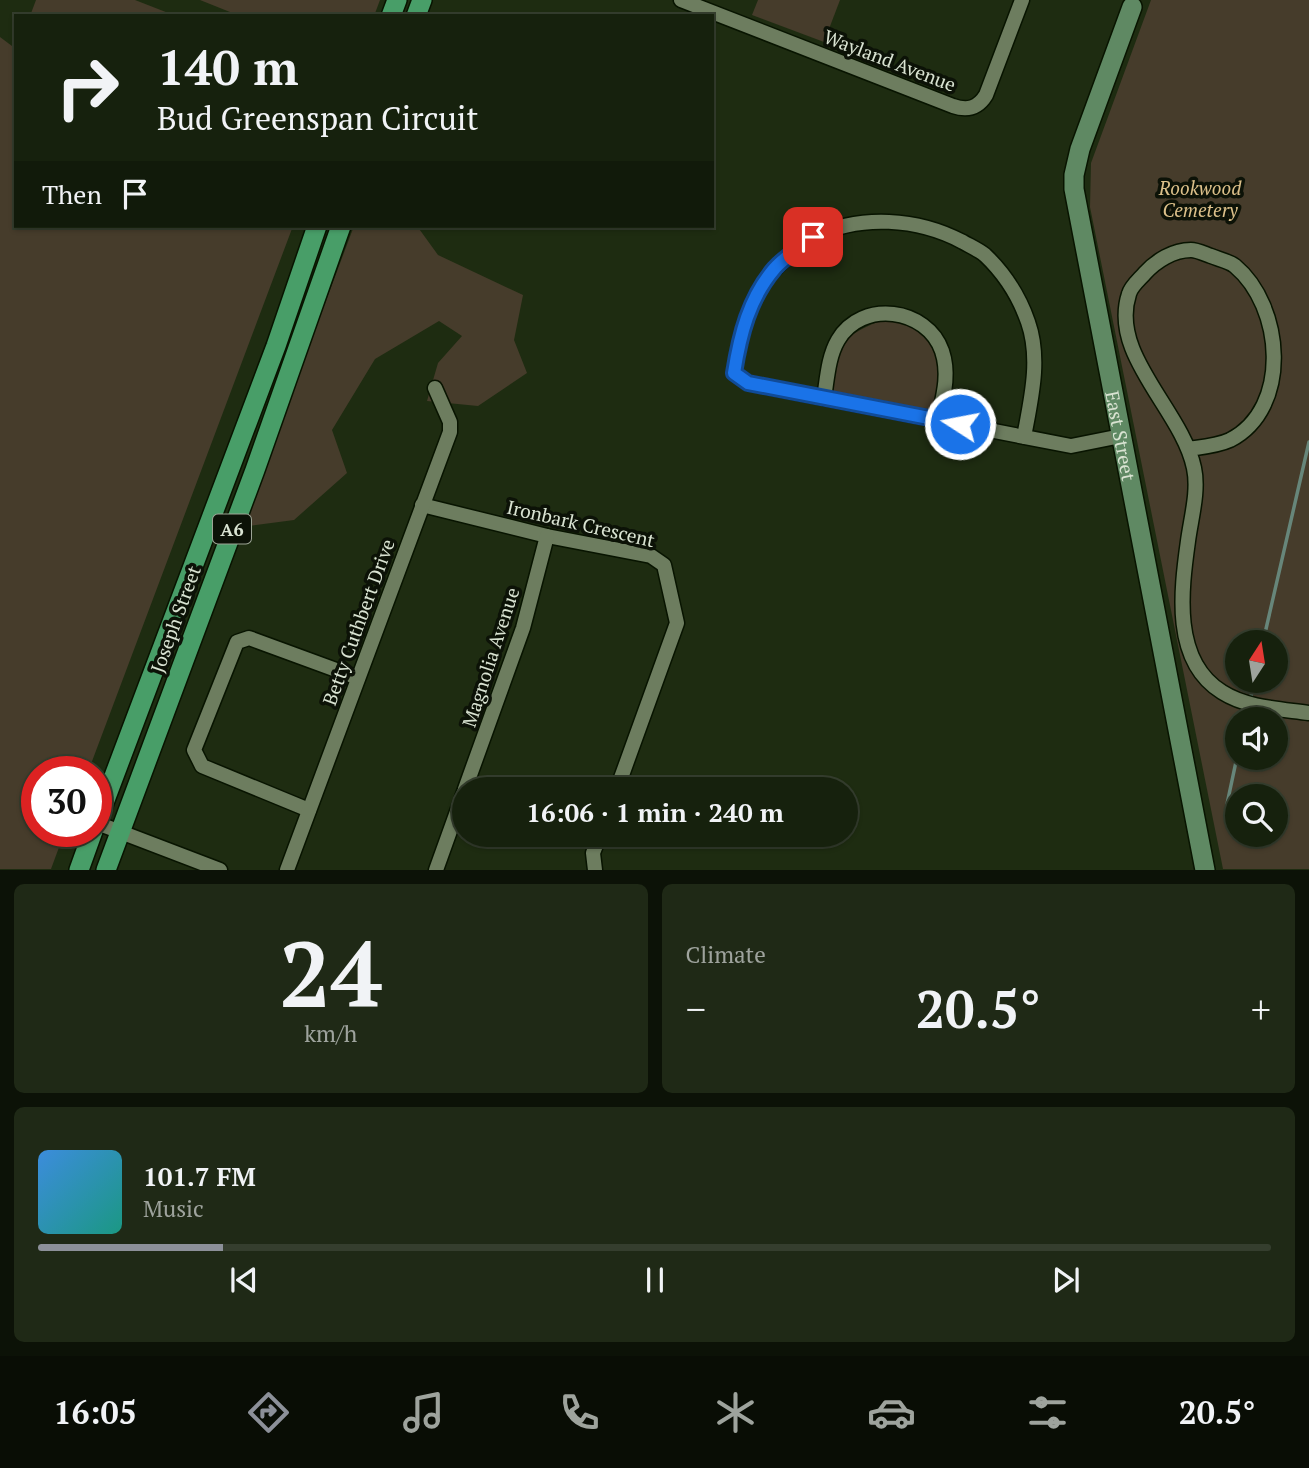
<!DOCTYPE html>
<meta charset="utf-8">
<style>
:root{--surface:#16210d;--page:#1f2916;--text:#f1f3f6;--muted:#9ea39d;--line:#353e2e;--accent:#8c9099}
body{margin:0;font-family:"PT Serif",serif;background:var(--page);color:var(--text);height:100vh;display:flex;flex-direction:column;font-size:26px;white-space:nowrap}
*{box-sizing:border-box;margin:0}
p{font-size:23px;color:var(--muted)}
.icon{flex:none;width:38px;height:38px;fill:none;stroke:currentColor;stroke-width:2;stroke-linecap:round;stroke-linejoin:round}
.map{position:relative;height:870px;overflow:hidden}
.panel{display:flex;flex-direction:column;gap:14px;padding:14px;background:#0c1207;flex:1}
.panel>*{flex:none}
.top-card{position:absolute;left:14px;top:14px;width:700px;height:214px;border-radius:0px;box-shadow:0 2px 5px #0004,0 0 0 2px var(--line);background:#16210d;color:var(--text);overflow:hidden}
.needle{width:46px;rotate:12deg}
.tools{position:absolute;left:1225px;top:630px;display:grid;gap:14px}
.tools a{display:grid;place-items:center;width:63px;height:63px;border-radius:50%;background:var(--surface);box-shadow:0 2px 5px #0004,0 0 0 2px var(--line);font-size:35px}
.speed{position:absolute;left:21px;top:756px;display:flex;gap:14px;font-size:35px;font-weight:700;text-align:center}
.speed>*{display:grid;place-content:center;width:91px;height:91px;border-radius:50%;background:var(--surface);box-shadow:0 2px 5px #0004,0 0 0 2px var(--line);line-height:1}
.speed .limit{border:10px solid #d22;background:#fff;color:#111}
.pin{position:absolute;display:grid;place-items:center;width:60px;height:60px;color:#fff;margin:-30px;border-radius:14px;box-shadow:0 4px 10px #0006}
.me{position:absolute;width:77px;margin:-38px;rotate:281deg;stroke-linejoin:round;filter:drop-shadow(0 0 5px #0008)}
.turn{display:flex;align-items:center;gap:24px;height:147px;padding:0 28px;font-size:32px}
.turn .icon{width:91px;height:91px;stroke-width:2.5}
.turn b{display:block;font-size:49px;line-height:60px}
.then{display:flex;align-items:center;height:66px;padding:0 28px;background:#0003;gap:14px;font-size:26px}
.big{font-size:52px;font-weight:700;line-height:1.1}
.panel .widget{flex:1;display:flex;flex-direction:column;justify-content:center;gap:10px;min-width:0;padding:0 24px;border-radius:10px;background:var(--page)}
.panel .dial{align-items:center;gap:0}
.dial b{font-size:91px;line-height:1}
.song{display:flex;align-items:center;gap:21px}
.cover{width:84px;height:84px;border-radius:10px;background:linear-gradient(135deg,hsl(210 70% 55%),hsl(170 70% 35%))}
.played{height:7px;border-radius:4px;background:linear-gradient(90deg,var(--accent) 15%,var(--line) 15%)}
.keys{display:flex;justify-content:space-around;direction:ltr}
.heat{display:flex;justify-content:space-between;align-items:center;font-size:38px;direction:ltr}
.panel .tiles{flex:1;display:grid;gap:14px;grid-template-columns:1fr 1fr}
.widget:last-child{grid-column:span 2}
.trip{position:absolute;left:452px;top:777px;width:406px;height:70px;border-radius:35px;background:var(--surface);box-shadow:0 2px 5px #0004,0 0 0 2px var(--line);font-weight:700;line-height:70px;text-align:center}
.dock{display:flex;height:112px;justify-content:space-around;align-items:center;background:#090d05;color:var(--muted)}
.dock .icon{width:49px;height:49px}
.dock .current{color:var(--accent)}
.dock b{font-size:32px;color:var(--text)}
.map>svg:first-child{display:block}
.green{fill:#463c2b;fill-rule:evenodd}
.lines{fill:none;stroke-linecap:round;stroke-linejoin:round}
.stream{stroke:#67867a;stroke-width:3.5}
.minor-casing{stroke:#081400;stroke-width:17}
.secondary-casing{stroke:#081400;stroke-width:22}
.trunk-casing{stroke:#081400;stroke-width:22}
.minor{stroke:#6d7d5f;stroke-width:14}
.secondary{stroke:#5f8963;stroke-width:19}
.trunk{stroke:#489e68;stroke-width:19}
.route-casing{stroke:#114b97;stroke-width:18}
.route{stroke:#1a73e8;stroke-width:12}
.labels{text-anchor:middle;dominant-baseline:central;stroke-width:7;stroke-linejoin:round;paint-order:stroke}
.shield{fill:#0c1207;stroke:#9ca495;stroke-width:2}
.shield-label{font-size:18px;font-weight:bold;fill:#d9e3d2}
.street-label{font-size:19px;fill:#d9e3d2;stroke:#0c1207}
.park-label{font-size:19px;font-style:italic;fill:#dcc08a;stroke:#0c1207}
</style>
<div class="map">
<svg width="1309" height="870" viewBox="0 0 1309 870">
<rect width="100%" height="100%" fill="#1e2c11"/>
<g class="green">
<polygon points="36,0 135,0 176,16 30,16"/>
<polygon points="200,0 380,0 374,16 240,16"/>
<polygon points="758,0 840,0 824,42 752,15"/>
<path d="M1151 0H1309V869H1223L1090 207 1091 163ZM1237 642H1276V681H1237ZM1237 719H1276V758H1237ZM1237 796H1276V835H1237Z"/>
<polygon points="0,37 16,49 16,226 293,226 88,772 37,772 37,831 65,831 51,869 0,869"/>
<polygon points="354,226 417,226 438,255 523,295 514,340 527,373 478,406 427,401 438,363 462,336 439,321 375,359 332,430 347,473 294,520 241,527"/>
<path d="M883 320C949 330 942 358 934 413L831 393C838 349 838 336 883 320Z"/>
</g>
<g class="lines">
<g class="stream">
<polyline points="1263,642 1309,442"/>
<polyline points="1250,700 1255,681"/>
<polyline points="1246,719 1249,708"/>
<polyline points="1227,804 1237,757"/>
</g>
<defs>
<g id="minor">
<path d="M681 0 953 106C968 111 978 108 986 95L1022 0"/>
<path d="M824 398C827 380 828 357 838 340 862 299 927 308 942 351 950 375 943 397 938 420"/>
<path d="M1024 437C1031 399 1041 359 1028 322 1019 296 1005 274 985 255 979 250 970 246 963 242 918 218 860 214 814 237 802 243 787 257 777 267 749 294 740 336 734 373L748 383 1071 446 1121 436"/>
<path d="M1188 449C1202 447 1217 446 1230 440 1292 408 1283 306 1235 266 1229 261 1218 259 1211 256 1205 254 1197 250 1191 250 1173 250 1156 261 1145 273 1140 279 1131 286 1129 294 1109 355 1182 410 1194 468 1199 491 1191 518 1188 541 1181 591 1172 661 1222 692 1247 708 1281 709 1309 713"/>
<polyline points="422,505 547,536 651,556 664,565 677,623 617,789"/>
<polyline points="465,789 523,628 547,536"/>
<polyline points="309,810 202,766 194,750 237,642 249,638 358,678"/>
<polyline points="97,823 220,870"/>
<polyline points="287,870 450,432 450,422 435,388"/>
<polyline points="436,870 464,792"/>
<polyline points="595,870 593,853 600,835"/>
</g>
<g id="secondary">
<path id="s1" d="M1132 7 1080 149 1074 175V189L1205 870"/>
</g>
<g id="trunk">
<polyline points="391,16 397,0"/>
<polyline points="416,16 422,0"/>
<polyline points="96,824 276,346 317,226"/>
<polyline points="79,870 93,831"/>
<polyline points="106,870 255,470 341,226"/>
</g>
</defs>
<use href="#minor" class="minor-casing"/>
<use href="#secondary" class="secondary-casing"/>
<use href="#trunk" class="trunk-casing"/>
<use href="#minor" class="minor"/>
<use href="#secondary" class="secondary"/>
<use href="#trunk" class="trunk"/>
</g>
<g class="lines">
<defs>
<path id="route" d="M813 237C801 247 785 257 775 268 749 298 740 335 734 373L748 383 960 424"/>
</defs>
<use href="#route" class="route-casing"/>
<use href="#route" class="route"/>
</g>
<g class="labels">
<rect class="shield" x="213" y="514.5" width="38" height="29" rx="5"/>
<g class="shield-label">
<text x="232" y="529">A6</text>
</g>
<g class="street-label">
<text transform="translate(890 60) rotate(21)">Wayland Avenue</text>
<text stroke="none"><textPath href="#s1" startOffset="443">East Street</textPath></text>
<text transform="translate(581 523) rotate(13)">Ironbark Crescent</text>
<text transform="translate(175 619) rotate(-70)">Joseph Street</text>
<text transform="translate(358 622) rotate(-70)">Betty Cuthbert Drive</text>
<text transform="translate(490 657) rotate(-72)">Magnolia Avenue</text>
</g>
<g class="park-label">
<text x="1200" y="187">Rookwood<tspan x="1200" dy="22">Cemetery</tspan></text>
</g>
</g>
</svg>
<div class="tools">
<a><svg class="needle" viewBox="-14 -14 28 28"><path d="M0-13l5 13h-10z" fill="#e53935"/><path d="M0 13l5-13h-10z" fill="#9ea39d"/></svg></a>
<a><svg class="icon" aria-label="sound" viewBox="0 0 24 24"><path d="M4 9h4l5-4v14l-5-4H4zM17 9q2 3 0 6"/></svg></a>
<a><svg class="icon" aria-label="search" viewBox="0 0 24 24"><circle cx="10" cy="10" r="6"/><path d="M15 15l6 6"/></svg></a>
</div>
<div class="speed"><div class="limit">30</div></div>
<div class="pin" style="left:813px;top:237px;background:#d93025"><svg class="icon" aria-label="arrive" viewBox="0 0 24 24"><path d="M6 21V4h12l-3 4 3 4H6"/></svg></div>
<svg class="me" style="left:960px;top:424px" viewBox="-20 -20 40 40"><circle r="17" fill="#1a73e8" stroke="#fff" stroke-width="3"/><path d="M0-11L8 9 0 5-8 9z" fill="#fff"/></svg>
<div class="trip">16:06 · 1 min · 240 m</div>
<div class="top-card">
<div class="turn"><svg class="icon" aria-label="right" viewBox="0 0 24 24"><path d="M7 20v-9h11M14 6l5 5-5 5"/></svg><div><b>140 m</b>Bud Greenspan Circuit</div></div>
<div class="then">Then<svg class="icon" aria-label="arrive" viewBox="0 0 24 24"><path d="M6 21V4h12l-3 4 3 4H6"/></svg></div>
</div>
</div>
<section class="panel">
<div class="tiles">
<div class="widget dial"><b>24</b><p>km/h</p></div>
<div class="widget"><p>Climate</p>
<div class="heat"><a>−</a><b class="big">20.5°</b><a>+</a></div>
</div>
<div class="widget">
<div class="song"><i class="cover"></i><div><b>101.7 FM</b><p>Music</p></div></div>
<div class="played"></div>
<div class="keys"><svg class="icon" aria-label="previous" viewBox="0 0 24 24"><path d="M18 5L8 12l10 7zM5 5v14"/></svg><svg class="icon" aria-label="pause" viewBox="0 0 24 24"><path d="M8 5v14M16 5v14"/></svg><svg class="icon" aria-label="next" viewBox="0 0 24 24"><path d="M6 5l10 7-10 7zM19 5v14"/></svg></div>
</div>
</div>
</section>
<nav class="dock">
<b>16:05</b>
<svg class="icon current" aria-label="directions" viewBox="0 0 24 24"><path d="M12 3l9 9-9 9-9-9zM9 14v-3h6M13 9l2 2-2 2"/></svg>
<svg class="icon" aria-label="music" viewBox="0 0 24 24"><path d="M9 18V5l10-2v13"/><circle cx="6" cy="18" r="3"/><circle cx="16" cy="16" r="3"/></svg>
<svg class="icon" aria-label="phone" viewBox="0 0 24 24"><path d="M5 4h4l2 5-3 2q2 4 5 5l2-3 5 2v4C11 20 4 13 5 4z"/></svg>
<svg class="icon" aria-label="climate" viewBox="0 0 24 24"><path d="M12 3v18M4 7l16 10M4 17L20 7"/></svg>
<svg class="icon" aria-label="car" viewBox="0 0 24 24"><path d="M5 17H2v-5l4-1 3-4h7l3 4 3 1v5h-3M9 17h6M6 11h13"/><circle cx="7" cy="17" r="2"/><circle cx="17" cy="17" r="2"/></svg>
<svg class="icon" aria-label="filters" viewBox="0 0 24 24"><path d="M4 7h16M4 17h16"/><circle cx="9" cy="7" r="2"/><circle cx="15" cy="17" r="2"/></svg>
<b>20.5°</b>
</nav>
